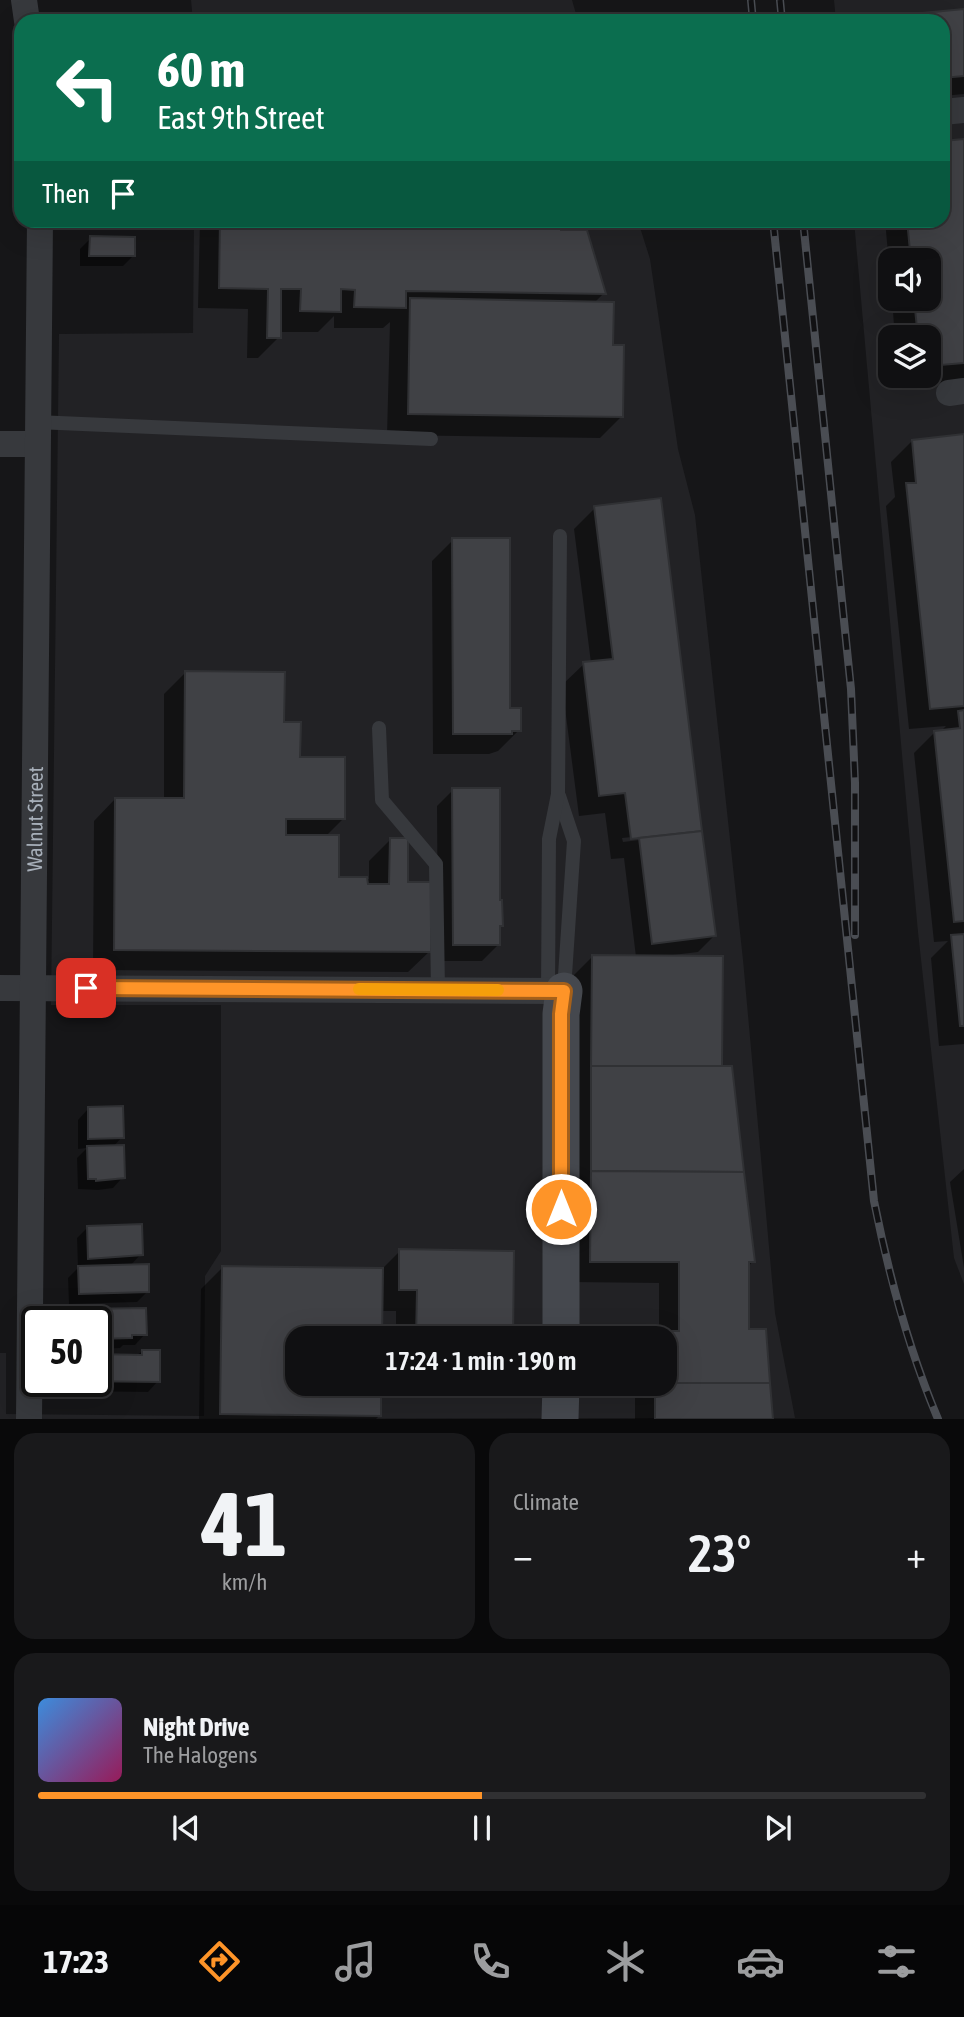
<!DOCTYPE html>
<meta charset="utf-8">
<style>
:root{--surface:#101012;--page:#19191b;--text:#f1f3f6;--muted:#9c9d9f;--line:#303032;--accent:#fe9428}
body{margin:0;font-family:"Asap Condensed",sans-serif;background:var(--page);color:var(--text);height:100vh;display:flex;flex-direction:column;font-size:26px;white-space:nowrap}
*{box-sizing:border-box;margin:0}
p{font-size:23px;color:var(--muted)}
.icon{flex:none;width:38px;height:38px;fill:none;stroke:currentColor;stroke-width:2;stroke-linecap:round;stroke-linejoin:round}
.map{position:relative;height:1419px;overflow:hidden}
.panel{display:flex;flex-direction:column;gap:14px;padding:14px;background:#09090a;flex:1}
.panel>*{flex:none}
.banner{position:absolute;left:14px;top:14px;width:936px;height:214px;border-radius:21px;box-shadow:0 7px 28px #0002,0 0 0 2px var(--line);background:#0b6e4f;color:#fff;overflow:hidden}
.tools{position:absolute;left:878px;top:248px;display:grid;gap:14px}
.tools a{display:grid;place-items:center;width:63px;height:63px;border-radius:14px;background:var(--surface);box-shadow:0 7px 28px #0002,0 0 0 2px var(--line);font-size:35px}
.speed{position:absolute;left:21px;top:1306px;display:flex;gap:14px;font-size:35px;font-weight:700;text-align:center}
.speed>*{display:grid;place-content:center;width:91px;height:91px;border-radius:50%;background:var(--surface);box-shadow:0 7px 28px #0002,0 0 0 2px var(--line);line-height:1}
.speed .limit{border:4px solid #111;border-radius:10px;background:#fff;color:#111}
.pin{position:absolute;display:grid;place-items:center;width:60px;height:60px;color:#fff;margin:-30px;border-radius:14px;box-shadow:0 4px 10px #0006}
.me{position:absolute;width:77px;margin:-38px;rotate:0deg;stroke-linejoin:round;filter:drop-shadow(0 0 5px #0008)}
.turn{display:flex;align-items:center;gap:24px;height:147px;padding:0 28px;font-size:32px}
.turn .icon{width:91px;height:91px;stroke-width:2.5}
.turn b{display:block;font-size:49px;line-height:60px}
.then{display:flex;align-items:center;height:66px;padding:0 28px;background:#0003;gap:14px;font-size:26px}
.big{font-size:52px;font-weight:600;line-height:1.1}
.panel .widget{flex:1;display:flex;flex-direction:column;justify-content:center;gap:10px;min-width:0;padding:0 24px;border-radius:21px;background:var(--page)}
.panel .dial{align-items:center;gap:0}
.dial b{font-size:91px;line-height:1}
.song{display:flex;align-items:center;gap:21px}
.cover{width:84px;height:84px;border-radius:10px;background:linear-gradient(135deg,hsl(210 70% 55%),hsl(330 70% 35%))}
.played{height:7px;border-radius:4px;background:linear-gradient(90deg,var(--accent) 50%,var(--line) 50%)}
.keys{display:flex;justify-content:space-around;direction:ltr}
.heat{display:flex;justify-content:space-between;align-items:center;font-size:38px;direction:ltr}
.panel .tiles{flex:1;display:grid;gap:14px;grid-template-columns:1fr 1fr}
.widget:last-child{grid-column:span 2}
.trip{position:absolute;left:285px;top:1326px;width:392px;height:70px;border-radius:21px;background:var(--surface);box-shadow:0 7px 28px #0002,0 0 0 2px var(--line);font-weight:600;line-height:70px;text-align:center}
.menu{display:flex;height:112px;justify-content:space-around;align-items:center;background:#060607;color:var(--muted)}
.menu .icon{width:49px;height:49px}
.menu .selected{color:var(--accent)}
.menu b{font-size:32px;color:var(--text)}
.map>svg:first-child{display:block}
.built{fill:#222225;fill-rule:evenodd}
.shadow{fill:#0007;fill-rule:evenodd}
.building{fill:#404145;stroke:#303134;stroke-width:2}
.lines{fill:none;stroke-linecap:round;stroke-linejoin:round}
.lane{stroke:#37393d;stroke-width:14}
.street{stroke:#37393d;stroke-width:26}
.secondary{stroke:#45484e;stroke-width:37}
.rail-casing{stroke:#4a4d53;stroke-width:8}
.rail{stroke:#111113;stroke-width:5;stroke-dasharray:16;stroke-linecap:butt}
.route-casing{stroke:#a5601a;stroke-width:18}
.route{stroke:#fe9428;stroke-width:12}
.slow{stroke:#f59e0b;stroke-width:12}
.labels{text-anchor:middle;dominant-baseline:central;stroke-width:5;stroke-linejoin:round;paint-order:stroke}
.street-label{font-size:21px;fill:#a7afb9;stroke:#111113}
</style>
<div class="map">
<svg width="964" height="1419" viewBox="0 0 964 1419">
<rect width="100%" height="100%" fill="#161618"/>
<g class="built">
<polygon points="191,0 572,0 578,21 193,21"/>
<path d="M834 0H964V1284L954 1258 918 932 854 221 943 220V21H836ZM891 261H929V299H891ZM891 338H929V376H891Z"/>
<path d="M194 221H638L650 259 678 449 695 515 743 960 775 1313 795 1418 0 1419V1353H6V1414L204 1416 205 1276 221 1251V1005H51L59 334 193 333ZM298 1339H665V1384H298Z"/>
</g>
<g class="shadow">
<polygon points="964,10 964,94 943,96 943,21 899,21 903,17"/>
<polygon points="964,141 964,381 900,387 899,376 929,376 929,338 895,338 892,299 929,299 929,261 891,261 891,287 885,220 943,220"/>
<polygon points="200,220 559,220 559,232 604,293 594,303 611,346 621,417 600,438 387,435 390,322 383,328 334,328 334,316 318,332 279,332 279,337 258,358 247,358 248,309 198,308"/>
<polygon points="91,238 133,256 123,266 80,266 80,249"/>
<polygon points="964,436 964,1044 939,1046 931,958 948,941 934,942 914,753 935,732 940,732 946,726 909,729 886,506 895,497 891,462 912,441"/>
<path d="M595 508 714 936 698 952 673 955V957L721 1068 753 1261 748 1267V1331L772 1419H635V1384H665V1339H651L659 1333V1283L570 1282 571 978 592 957H636L624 858 611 859 605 813 579 816 562 685 584 664 591 663 574 529ZM643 836 639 840 623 842 622 838Z"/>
<polygon points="453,540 509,710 519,730 498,751 489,754 433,754 432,561"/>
<polygon points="185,673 282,723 299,759 343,819 325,837 337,879 369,879 369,861 390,840 430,951 408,972 93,970 94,821 115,799 164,800 164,694"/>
<polygon points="453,790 498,901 501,925 498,928 499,944 482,961 438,961 437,806"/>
<polygon points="88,1109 122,1137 113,1147 123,1177 113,1188 98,1190 78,1189 77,1158 87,1148 78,1149 78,1120"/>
<polygon points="964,1169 964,1268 950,1182"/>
<polygon points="88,1227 141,1254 130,1266 148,1291 137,1302 69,1304 68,1278 78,1268 77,1238"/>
<polygon points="400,1251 511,1339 396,1339 396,1311 380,1311 298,1339 298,1384 379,1416 376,1419 199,1419 201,1289 223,1267 382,1269"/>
<polygon points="79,1311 145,1334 135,1345 123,1345 120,1348 96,1349 96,1321 69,1321"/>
<polygon points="143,1351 158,1381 148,1392 67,1391 68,1381 96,1381"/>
</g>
<g class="building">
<polygon points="964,9 964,76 943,78 943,21 903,21 902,15"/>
<polygon points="139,16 139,21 92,21"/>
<polygon points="964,139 964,363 929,366 929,338 918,338 914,299 929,299 929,261 911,261 907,220 943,220 943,141"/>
<polygon points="220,220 561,220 561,230 587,230 606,294 406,291 406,308 354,307 355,290 341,289 341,312 300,311 301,289 281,289 281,338 267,338 268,289 219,288"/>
<polygon points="90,236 135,237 135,256 89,256"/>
<polygon points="410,298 614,302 613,345 624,345 623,417 408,414"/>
<polygon points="964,434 964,706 930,709 906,483 916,483 912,440"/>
<polygon points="661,498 702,831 631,839 625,793 599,796 583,662 613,659 594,506"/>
<polygon points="452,538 510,538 510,708 521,708 521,731 512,731 512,734 453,734"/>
<polygon points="185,671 285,672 284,722 301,722 300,757 345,757 345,819 286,819 286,835 339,835 339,877 367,877 368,884 389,884 390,838 408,838 408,882 432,882 431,952 114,950 115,798 184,798"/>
<polygon points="964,710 964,921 954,922 934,731 960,728 958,711"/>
<polygon points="452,788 500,788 500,900 502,900 503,926 500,926 500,945 453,945"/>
<polygon points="702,831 716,936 652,944 639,838"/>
<polygon points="964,934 964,1026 960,1026 951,935"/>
<polygon points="592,955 723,956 722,1066 591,1066"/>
<polygon points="591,1066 732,1066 744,1172 591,1171"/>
<polygon points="123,1106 124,1138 88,1139 88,1107"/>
<polygon points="124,1145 125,1178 96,1181 96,1179 88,1179 87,1146"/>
<polygon points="591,1171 744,1172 755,1262 749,1262 749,1329 766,1329 770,1383 665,1383 665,1339 656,1339 656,1331 679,1331 679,1262 590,1262"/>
<polygon points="142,1224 143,1255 88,1259 87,1226"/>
<polygon points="399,1249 514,1251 513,1339 416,1339 417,1290 399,1290"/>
<polygon points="149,1264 149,1292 79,1294 78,1266"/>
<polygon points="222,1266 383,1268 382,1339 298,1339 298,1384 381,1384 381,1416 220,1414"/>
<polygon points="146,1308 147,1335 132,1335 132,1338 96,1339 96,1321 78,1321 78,1309"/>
<polygon points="142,1350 160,1350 160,1382 77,1381 96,1381 96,1354 142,1355"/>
<polygon points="665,1383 770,1383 773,1419 655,1419 655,1384"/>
</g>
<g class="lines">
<g class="lane">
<polyline points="36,422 431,439"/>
<polyline points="379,728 382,800 436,864 438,990"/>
<polyline points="559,796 574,841 564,990"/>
<polyline points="548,991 549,839 558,794 560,536"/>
</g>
<g class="street">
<polyline points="24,0 27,21"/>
<polyline points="943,112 964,110"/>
<polyline points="949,393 964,391"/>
<polyline points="0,444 36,444"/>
<polyline points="0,988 564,991"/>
<path id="s1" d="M29 1419 40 220"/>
</g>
<g class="secondary">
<polyline points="561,1339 561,1014 564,991"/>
<polyline points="560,1419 561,1384"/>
</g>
<defs>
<g id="rail">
<polyline points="751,0 753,21"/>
<polyline points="780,0 782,21"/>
<path d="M773 220 874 1201C889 1276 908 1348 938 1419"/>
<polyline points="803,220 851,689 855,783 855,935"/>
</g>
</defs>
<use href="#rail" class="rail-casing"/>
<use href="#rail" class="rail"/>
</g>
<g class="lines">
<defs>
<polyline id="route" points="86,988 564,991 561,1014 561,1209"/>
</defs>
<use href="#route" class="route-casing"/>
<use href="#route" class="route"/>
<polyline class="slow" points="359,989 498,990"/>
</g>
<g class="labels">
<g class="street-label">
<text stroke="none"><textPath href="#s1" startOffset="600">Walnut Street</textPath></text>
</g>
</g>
</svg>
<div class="tools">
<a><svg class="icon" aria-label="sound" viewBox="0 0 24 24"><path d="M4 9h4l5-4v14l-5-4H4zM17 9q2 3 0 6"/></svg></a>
<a><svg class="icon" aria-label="layers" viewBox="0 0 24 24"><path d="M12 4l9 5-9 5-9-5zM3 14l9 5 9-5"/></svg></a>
</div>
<div class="speed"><div class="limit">50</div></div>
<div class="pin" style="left:86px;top:988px;background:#d93025"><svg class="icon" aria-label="arrive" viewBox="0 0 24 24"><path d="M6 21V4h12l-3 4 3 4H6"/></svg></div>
<svg class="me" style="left:561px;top:1209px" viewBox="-20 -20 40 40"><circle r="17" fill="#fe9428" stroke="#fff" stroke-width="3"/><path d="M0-11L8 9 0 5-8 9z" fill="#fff"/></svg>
<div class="trip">17:24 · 1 min · 190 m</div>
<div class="banner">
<div class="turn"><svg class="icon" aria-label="left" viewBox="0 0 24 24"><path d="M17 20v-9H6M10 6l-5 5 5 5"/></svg><div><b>60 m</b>East 9th Street</div></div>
<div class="then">Then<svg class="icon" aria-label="arrive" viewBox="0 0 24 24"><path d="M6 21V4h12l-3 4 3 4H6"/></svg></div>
</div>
</div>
<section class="panel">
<div class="tiles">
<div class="widget dial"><b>41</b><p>km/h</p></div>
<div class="widget"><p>Climate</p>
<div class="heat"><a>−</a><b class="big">23°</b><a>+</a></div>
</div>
<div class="widget">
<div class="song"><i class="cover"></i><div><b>Night Drive</b><p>The Halogens</p></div></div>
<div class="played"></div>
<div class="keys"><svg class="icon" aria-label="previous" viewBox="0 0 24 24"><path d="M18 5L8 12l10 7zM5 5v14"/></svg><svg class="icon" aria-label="pause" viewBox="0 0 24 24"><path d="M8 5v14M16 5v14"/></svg><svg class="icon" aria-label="next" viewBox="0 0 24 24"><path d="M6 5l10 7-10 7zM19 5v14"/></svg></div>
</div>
</div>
</section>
<nav class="menu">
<b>17:23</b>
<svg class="icon selected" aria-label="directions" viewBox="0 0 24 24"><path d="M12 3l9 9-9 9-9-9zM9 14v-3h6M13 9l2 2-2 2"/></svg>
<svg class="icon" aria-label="music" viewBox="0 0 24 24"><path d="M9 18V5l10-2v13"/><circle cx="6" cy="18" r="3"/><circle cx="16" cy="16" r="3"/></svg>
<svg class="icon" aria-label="phone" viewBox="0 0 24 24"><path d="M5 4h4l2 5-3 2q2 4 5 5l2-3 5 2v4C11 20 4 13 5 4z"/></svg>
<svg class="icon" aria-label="climate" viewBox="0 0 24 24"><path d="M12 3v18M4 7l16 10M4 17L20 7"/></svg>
<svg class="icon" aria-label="car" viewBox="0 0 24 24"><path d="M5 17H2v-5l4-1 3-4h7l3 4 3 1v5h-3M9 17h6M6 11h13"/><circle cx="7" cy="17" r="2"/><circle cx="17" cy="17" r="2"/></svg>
<svg class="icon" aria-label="filters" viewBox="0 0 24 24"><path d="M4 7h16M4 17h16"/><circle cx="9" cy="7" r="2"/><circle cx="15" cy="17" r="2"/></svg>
</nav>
